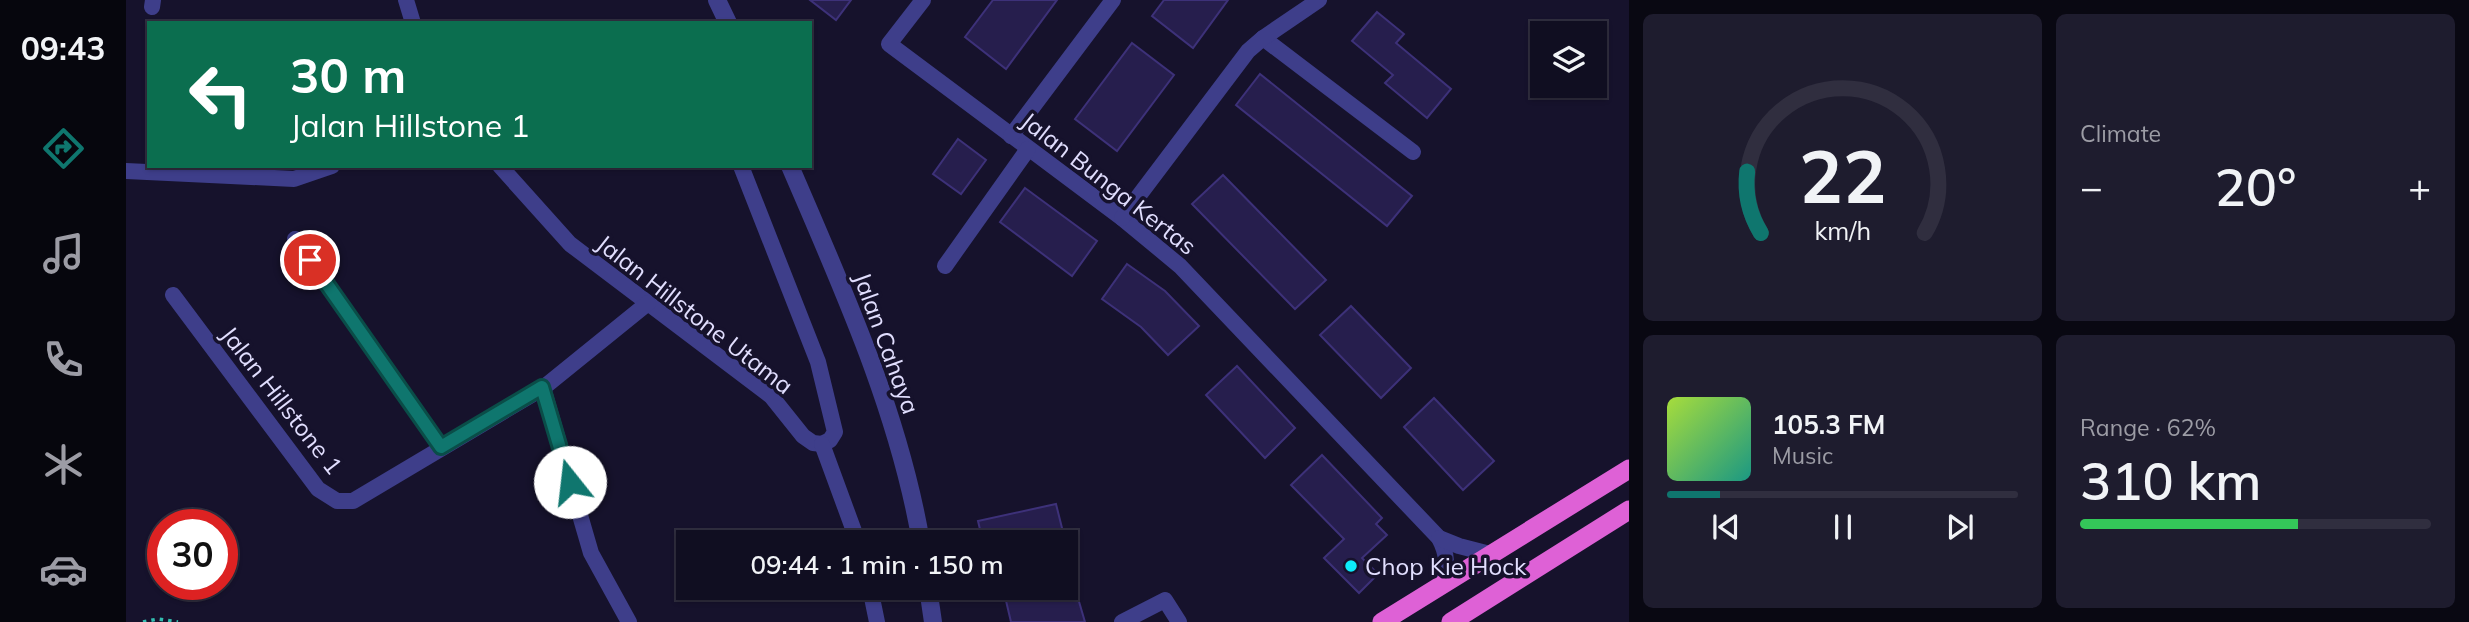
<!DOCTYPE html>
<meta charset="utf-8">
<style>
:root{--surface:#100e21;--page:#1e1c2e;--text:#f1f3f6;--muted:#9c9ca5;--line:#302e3f;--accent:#0f766e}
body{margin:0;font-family:Mulish,sans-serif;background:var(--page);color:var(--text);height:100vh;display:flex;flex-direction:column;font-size:26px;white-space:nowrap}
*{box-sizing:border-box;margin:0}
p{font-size:23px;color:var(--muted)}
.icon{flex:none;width:38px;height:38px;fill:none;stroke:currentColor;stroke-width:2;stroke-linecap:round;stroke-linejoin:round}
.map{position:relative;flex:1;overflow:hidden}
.drawer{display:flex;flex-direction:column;gap:14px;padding:14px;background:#090812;width:840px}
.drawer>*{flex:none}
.banner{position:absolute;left:21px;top:21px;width:665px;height:147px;border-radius:0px;box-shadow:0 2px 5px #0004,0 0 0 2px var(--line);background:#0b6e4f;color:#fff;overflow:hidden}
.controls{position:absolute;left:1404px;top:21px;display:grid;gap:14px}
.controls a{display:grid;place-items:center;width:77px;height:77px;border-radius:0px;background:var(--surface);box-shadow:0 2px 5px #0004,0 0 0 2px var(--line);font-size:35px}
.speed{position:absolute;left:21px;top:509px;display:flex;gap:14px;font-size:35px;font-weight:700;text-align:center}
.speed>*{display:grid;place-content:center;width:91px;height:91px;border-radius:50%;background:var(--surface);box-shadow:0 2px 5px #0004,0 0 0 2px var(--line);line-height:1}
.speed .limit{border:10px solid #d22;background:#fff;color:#111}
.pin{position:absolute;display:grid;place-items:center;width:60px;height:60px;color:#fff;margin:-30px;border:4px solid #fff;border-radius:50%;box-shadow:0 2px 7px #0007}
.me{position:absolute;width:77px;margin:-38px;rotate:344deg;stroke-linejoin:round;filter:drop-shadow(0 0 5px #0008)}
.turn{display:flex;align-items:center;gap:24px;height:147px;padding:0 28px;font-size:32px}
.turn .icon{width:91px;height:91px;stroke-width:2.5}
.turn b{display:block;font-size:49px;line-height:60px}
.big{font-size:52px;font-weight:600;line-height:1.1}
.drawer .tile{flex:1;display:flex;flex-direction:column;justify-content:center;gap:10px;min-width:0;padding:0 24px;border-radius:10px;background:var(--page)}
.drawer .dial{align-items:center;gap:0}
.dial svg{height:182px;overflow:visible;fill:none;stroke:var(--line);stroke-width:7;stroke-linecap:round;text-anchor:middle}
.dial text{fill:var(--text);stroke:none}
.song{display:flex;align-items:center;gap:21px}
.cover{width:84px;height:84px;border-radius:10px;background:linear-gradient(135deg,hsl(80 70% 55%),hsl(170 70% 35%))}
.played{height:7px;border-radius:4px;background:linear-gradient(90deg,var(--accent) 15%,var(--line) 15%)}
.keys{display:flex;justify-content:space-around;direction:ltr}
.heat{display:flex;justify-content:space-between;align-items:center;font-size:38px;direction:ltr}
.charge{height:10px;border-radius:5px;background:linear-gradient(90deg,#34c759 62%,var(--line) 0)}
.drawer .tiles{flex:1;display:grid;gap:14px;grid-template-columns:repeat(2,1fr)}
.trip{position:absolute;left:550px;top:530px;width:402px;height:70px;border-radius:0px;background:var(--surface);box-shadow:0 2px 5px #0004,0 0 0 2px var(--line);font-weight:600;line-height:70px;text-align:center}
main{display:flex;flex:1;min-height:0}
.dock{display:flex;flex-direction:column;width:126px;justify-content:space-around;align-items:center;background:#06060d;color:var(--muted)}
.dock .icon{width:49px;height:49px}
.dock .current{color:var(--accent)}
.dock b{font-size:32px;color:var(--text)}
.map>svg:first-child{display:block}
.building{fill:#261e4d;stroke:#3d3179;stroke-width:2}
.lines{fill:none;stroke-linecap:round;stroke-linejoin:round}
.path{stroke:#33bdb0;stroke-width:3.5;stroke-dasharray:3.5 5;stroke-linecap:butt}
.minor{stroke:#3e3e8a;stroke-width:16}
.tertiary{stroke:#3e3e8a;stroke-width:18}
.trunk{stroke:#de61d6;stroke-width:19}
.route-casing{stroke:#0a4d48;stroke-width:18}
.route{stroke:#0f766e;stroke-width:12}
.poi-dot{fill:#0decfb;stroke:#16122c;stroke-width:2.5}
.labels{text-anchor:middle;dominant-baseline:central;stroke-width:7;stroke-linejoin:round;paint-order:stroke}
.street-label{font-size:24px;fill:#e1defe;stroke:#16122c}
.poi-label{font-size:24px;fill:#e1defe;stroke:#16122c;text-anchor:start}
</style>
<main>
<nav class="dock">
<b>09:43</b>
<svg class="icon current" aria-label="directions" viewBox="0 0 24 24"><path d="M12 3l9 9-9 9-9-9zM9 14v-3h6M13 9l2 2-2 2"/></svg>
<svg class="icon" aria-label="music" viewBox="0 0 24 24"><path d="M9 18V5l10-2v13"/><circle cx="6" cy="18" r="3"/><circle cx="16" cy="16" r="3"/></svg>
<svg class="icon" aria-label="phone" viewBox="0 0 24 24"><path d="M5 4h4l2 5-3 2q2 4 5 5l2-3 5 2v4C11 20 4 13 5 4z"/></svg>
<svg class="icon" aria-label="climate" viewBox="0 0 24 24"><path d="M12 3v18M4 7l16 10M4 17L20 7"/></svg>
<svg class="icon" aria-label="car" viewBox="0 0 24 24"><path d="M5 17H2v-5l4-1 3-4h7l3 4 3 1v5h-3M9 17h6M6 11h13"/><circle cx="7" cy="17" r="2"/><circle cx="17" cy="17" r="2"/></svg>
</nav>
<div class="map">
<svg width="1503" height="622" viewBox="0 0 1503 622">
<rect width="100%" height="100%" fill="#16122c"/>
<g class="building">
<polygon points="684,0 725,0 710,20"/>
<polygon points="867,0 931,0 880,69 839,37"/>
<polygon points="1038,0 1102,0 1067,48 1026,16"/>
<polygon points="1251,12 1278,34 1270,43 1325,89 1301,118 1259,83 1267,75 1226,41"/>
<polygon points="1006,43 1048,75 991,151 949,119"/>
<polygon points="1134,74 1286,196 1261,226 1110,105"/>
<polygon points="832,139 860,160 835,194 807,174"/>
<polygon points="1097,175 1200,280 1169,309 1066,204"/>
<polygon points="899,188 971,241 946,276 874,222"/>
<polygon points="1001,264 1039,291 1073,326 1042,355 1015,327 976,299"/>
<polygon points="1225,306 1285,368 1255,398 1194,335"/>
<polygon points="1111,366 1169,428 1139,458 1080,395"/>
<polygon points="1308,398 1368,461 1337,490 1278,427"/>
<polygon points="1196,455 1256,518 1250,524 1261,535 1236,558 1252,574 1233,593 1198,558 1218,539 1165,485"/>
<polygon points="930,504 938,536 909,542 857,542 852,521"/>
<polygon points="877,588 949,588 959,622 885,622"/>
</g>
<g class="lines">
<polyline class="path" points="17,622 32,619 52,622"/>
<g class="minor">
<polyline points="280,0 287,23"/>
<path d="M797 0 763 44 996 218 1054 266 1313 538C1322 555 1321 565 1317 583"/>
<polyline points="26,7 27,0"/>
<polyline points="1137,38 1287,152"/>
<polyline points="885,136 987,0"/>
<polyline points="374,166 444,244 645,396 677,436 687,443 696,444"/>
<polyline points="615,166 692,362 709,432 704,440 696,444"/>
<polyline points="0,171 168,179 206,166"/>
<polyline points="996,218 1122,51 1137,38 1193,0"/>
<polyline points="169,239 315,447"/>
<polyline points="819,266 902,149"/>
<polyline points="47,295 192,489 211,501 227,501 417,388 522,303"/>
<polyline points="417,388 465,553 503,622"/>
<polyline points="696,444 732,542"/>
<polyline points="1313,538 1333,546 1364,554"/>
<polyline points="744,588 751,622"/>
<polyline points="996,622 1039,600 1053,622"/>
</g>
<g class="tertiary">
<polyline points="591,0 602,23"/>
<path d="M664 166C716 287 773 412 795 542"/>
<polyline points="802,588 807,622"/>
</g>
<g class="trunk">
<polyline points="1256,622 1503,469"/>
<polyline points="1325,622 1503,510"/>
</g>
</g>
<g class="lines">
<defs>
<polyline id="route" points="184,260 315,447 416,387 444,482"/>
</defs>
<use href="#route" class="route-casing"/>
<use href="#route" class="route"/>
</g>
<circle class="poi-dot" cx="1225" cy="566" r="7"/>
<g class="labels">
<g class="street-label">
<text transform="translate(983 183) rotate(38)">Jalan Bunga Kertas</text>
<text transform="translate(569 314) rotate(38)">Jalan Hillstone Utama</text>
<text transform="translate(761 343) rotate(70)">Jalan Cahaya</text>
<text transform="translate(156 400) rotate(52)">Jalan Hillstone 1</text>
</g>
<g class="poi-label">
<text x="1239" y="566">Chop Kie Hock</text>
</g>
</g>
</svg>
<div class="controls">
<a><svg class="icon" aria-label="layers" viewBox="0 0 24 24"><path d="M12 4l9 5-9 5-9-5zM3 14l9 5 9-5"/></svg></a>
</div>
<div class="speed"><div class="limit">30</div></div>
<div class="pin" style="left:184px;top:260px;background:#d93025"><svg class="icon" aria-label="arrive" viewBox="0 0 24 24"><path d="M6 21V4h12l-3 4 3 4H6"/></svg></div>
<svg class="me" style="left:444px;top:482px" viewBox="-20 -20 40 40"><circle r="19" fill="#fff"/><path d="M0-13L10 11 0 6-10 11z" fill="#0f766e"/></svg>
<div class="trip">09:44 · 1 min · 150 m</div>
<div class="banner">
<div class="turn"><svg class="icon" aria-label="left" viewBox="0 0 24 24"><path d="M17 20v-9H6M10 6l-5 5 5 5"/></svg><div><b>30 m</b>Jalan Hillstone 1</div></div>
</div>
</div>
<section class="drawer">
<div class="tiles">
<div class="tile dial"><svg viewBox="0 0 100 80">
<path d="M14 69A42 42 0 1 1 86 69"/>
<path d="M14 69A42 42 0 0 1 8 42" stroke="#0f766e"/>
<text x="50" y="56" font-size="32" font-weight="700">22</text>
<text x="50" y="72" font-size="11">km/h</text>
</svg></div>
<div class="tile"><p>Climate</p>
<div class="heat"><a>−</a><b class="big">20°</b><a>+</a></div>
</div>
<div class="tile">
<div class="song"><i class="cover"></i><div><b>105.3 FM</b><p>Music</p></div></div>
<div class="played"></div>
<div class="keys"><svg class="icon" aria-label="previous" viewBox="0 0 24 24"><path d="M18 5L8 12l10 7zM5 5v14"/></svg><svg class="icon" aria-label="pause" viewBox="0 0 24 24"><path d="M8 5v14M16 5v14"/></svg><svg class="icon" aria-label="next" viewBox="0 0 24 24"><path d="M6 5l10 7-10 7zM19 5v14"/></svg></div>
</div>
<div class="tile"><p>Range · 62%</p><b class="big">310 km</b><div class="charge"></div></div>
</div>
</section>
</main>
